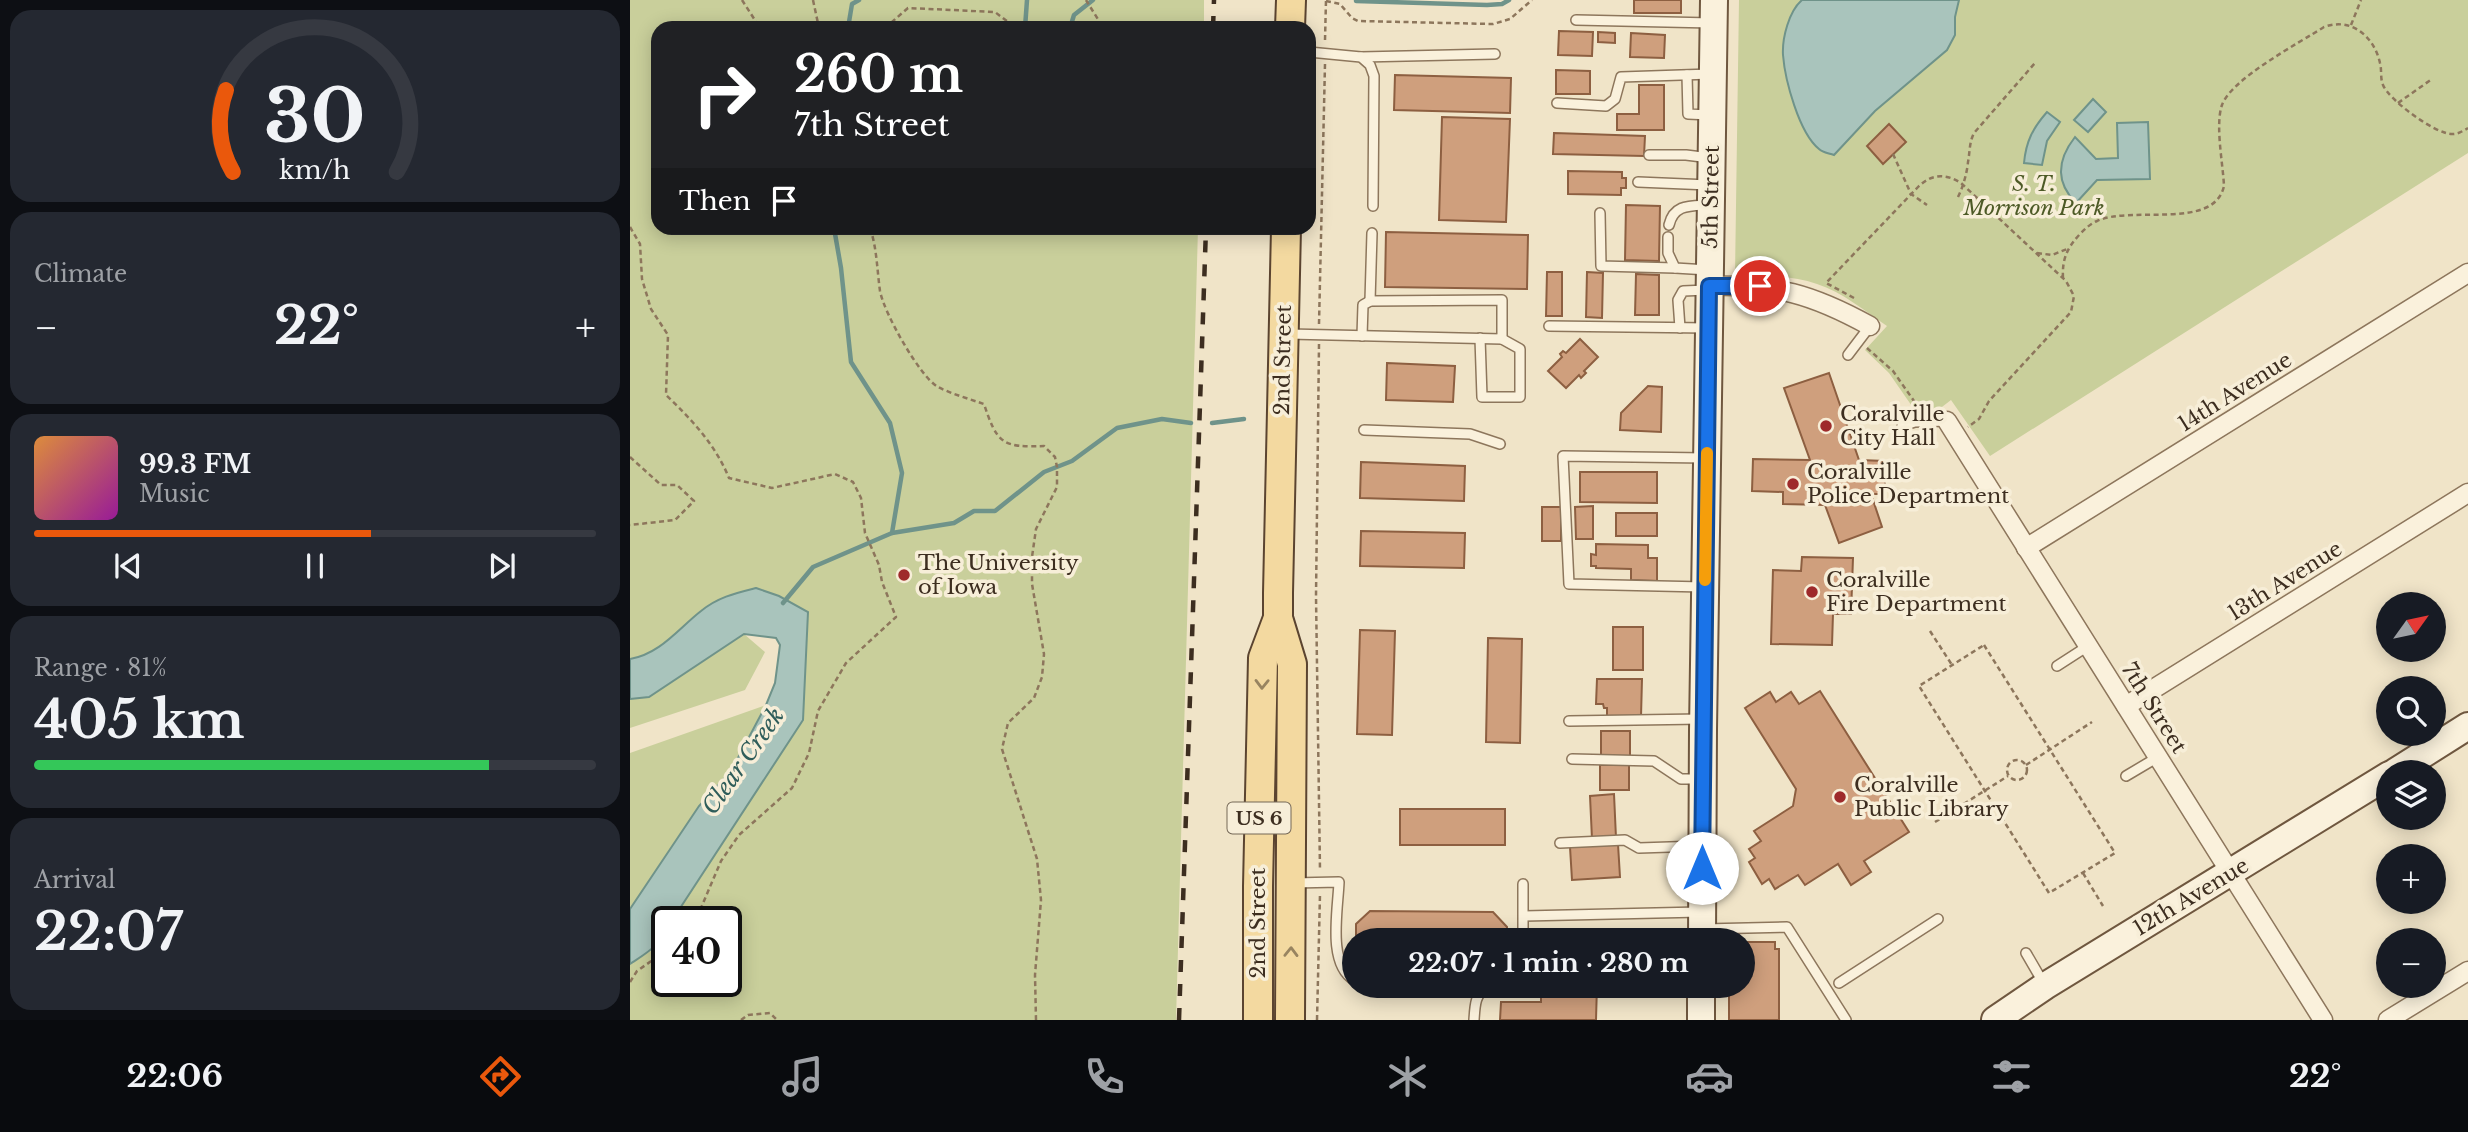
<!DOCTYPE html>
<meta charset="utf-8">
<style>
:root{--surface:#171b24;--page:#242831;--text:#f1f3f6;--muted:#9ea1a6;--line:#363941;--accent:#ea580c}
body{margin:0;font-family:"Libre Baskerville",serif;background:var(--page);color:var(--text);height:100vh;display:flex;flex-direction:column;font-size:26px;white-space:nowrap}
*{box-sizing:border-box;margin:0}
p{font-size:23px;color:var(--muted)}
.icon{flex:none;width:38px;height:38px;fill:none;stroke:currentColor;stroke-width:2;stroke-linecap:round;stroke-linejoin:round}
.map{position:relative;flex:1;overflow:hidden}
.side{display:flex;flex-direction:column;gap:10px;padding:10px;background:#0d0f14;width:630px}
.side>*{flex:none}
.top-card{position:absolute;left:21px;top:21px;width:665px;height:214px;border-radius:21px;box-shadow:0 4px 18px #0003;background:#202124;color:#fff;overflow:hidden}
.needle{width:46px;rotate:57deg}
.buttons{position:absolute;left:1746px;top:592px;display:grid;gap:14px}
.buttons a{display:grid;place-items:center;width:70px;height:70px;border-radius:50%;background:var(--surface);box-shadow:0 4px 18px #0003;font-size:35px}
.speed{position:absolute;left:21px;top:906px;display:flex;gap:14px;font-size:35px;font-weight:700;text-align:center}
.speed>*{display:grid;place-content:center;width:91px;height:91px;border-radius:50%;background:var(--surface);box-shadow:0 4px 18px #0003;line-height:1}
.speed .limit{border:4px solid #111;border-radius:10px;background:#fff;color:#111}
.pin{position:absolute;display:grid;place-items:center;width:60px;height:60px;color:#fff;margin:-30px;border:4px solid #fff;border-radius:50%;box-shadow:0 2px 7px #0007}
.me{position:absolute;width:77px;margin:-38px;rotate:0deg;stroke-linejoin:round;filter:drop-shadow(0 0 5px #0008)}
.turn{display:flex;align-items:center;gap:24px;height:147px;padding:0 28px;font-size:32px}
.turn .icon{width:91px;height:91px;stroke-width:2.5}
.turn b{display:block;font-size:49px;line-height:60px}
.then{display:flex;align-items:center;height:66px;padding:0 28px;background:#0003;gap:14px;font-size:26px}
.big{font-size:52px;font-weight:700;line-height:1.1}
.side .widget{flex:1;display:flex;flex-direction:column;justify-content:center;gap:10px;min-width:0;padding:0 24px;border-radius:21px;background:var(--page)}
.side .dial{align-items:center;gap:0}
.dial svg{height:182px;overflow:visible;fill:none;stroke:var(--line);stroke-width:7;stroke-linecap:round;text-anchor:middle}
.dial text{fill:var(--text);stroke:none}
.song{display:flex;align-items:center;gap:21px}
.cover{width:84px;height:84px;border-radius:10px;background:linear-gradient(135deg,hsl(30 70% 55%),hsl(300 70% 35%))}
.played{height:7px;border-radius:4px;background:linear-gradient(90deg,var(--accent) 60%,var(--line) 60%)}
.keys{display:flex;justify-content:space-around;direction:ltr}
.heat{display:flex;justify-content:space-between;align-items:center;font-size:38px;direction:ltr}
.charge{height:10px;border-radius:5px;background:linear-gradient(90deg,#34c759 81%,var(--line) 0)}
.trip{position:absolute;left:712px;top:928px;width:413px;height:70px;border-radius:35px;background:var(--surface);box-shadow:0 4px 18px #0003;font-weight:700;line-height:70px;text-align:center}
.tabs{display:flex;height:112px;justify-content:space-around;align-items:center;background:#090b0e;color:var(--muted)}
.tabs .icon{width:49px;height:49px}
.tabs .selected{color:var(--accent)}
.tabs b{font-size:32px;color:var(--text)}
main{display:flex;flex:1;min-height:0}
.map>svg:first-child{display:block}
.green{fill:#c9cf9b}
.water{fill:#a9c4bc;stroke:#6f938a;stroke-width:2}
.lines{fill:none;stroke-linecap:round;stroke-linejoin:round}
.stream{stroke:#6f938a;stroke-width:4.5}
.building{fill:#cf9f7d;stroke:#8d5f41;stroke-width:2}
.lane-casing{stroke:#8d765c;stroke-width:12}
.street-casing{stroke:#8d765c;stroke-width:21}
.secondary-casing{stroke:#6f573f;stroke-width:30}
.primary-casing{stroke:#5b4430;stroke-width:32}
.path{stroke:#8d765c;stroke-width:2.5;stroke-dasharray:5 3.5;stroke-linecap:butt}
.lane{stroke:#faf1dc;stroke-width:9}
.street{stroke:#faf1dc;stroke-width:18}
.secondary{stroke:#faf1dc;stroke-width:26}
.primary{stroke:#f3d9a0;stroke-width:28}
.rail{stroke:#3d2e20;stroke-width:4.5;stroke-dasharray:12 12;stroke-linecap:butt}
.oneway{stroke:#988460}
.route-casing{stroke:#114b97;stroke-width:18}
.route{stroke:#1a73e8;stroke-width:12}
.slow{stroke:#f59e0b;stroke-width:12}
.poi-dot{fill:#9e2a2b;stroke:#f7eed8;stroke-width:2.5}
.labels{text-anchor:middle;dominant-baseline:central;stroke-width:7;stroke-linejoin:round;paint-order:stroke}
.shield{fill:#f7eed8;stroke:#756857;stroke-width:2}
.shield-label{font-size:19px;font-weight:bold;fill:#3d2e20}
.park-label{font-size:21px;font-style:italic;fill:#4d5a26;stroke:#f7eed8}
.street-label{font-size:21px;fill:#3d2e20;stroke:#f7eed8}
.poi-label{font-size:21px;fill:#3d2e20;stroke:#f7eed8;text-anchor:start}
.water-label{font-size:23px;font-style:italic;fill:#2f5d5a;stroke:#f7eed8}
</style>
<main>
<section class="side">
<div class="widget dial"><svg viewBox="0 0 100 80">
<path d="M14 69A42 42 0 1 1 86 69"/>
<path d="M14 69A42 42 0 0 1 11 33" stroke="#ea580c"/>
<text x="50" y="56" font-size="32" font-weight="700">30</text>
<text x="50" y="72" font-size="11">km/h</text>
</svg></div>
<div class="widget"><p>Climate</p>
<div class="heat"><a>−</a><b class="big">22°</b><a>+</a></div>
</div>
<div class="widget">
<div class="song"><i class="cover"></i><div><b>99.3 FM</b><p>Music</p></div></div>
<div class="played"></div>
<div class="keys"><svg class="icon" aria-label="previous" viewBox="0 0 24 24"><path d="M18 5L8 12l10 7zM5 5v14"/></svg><svg class="icon" aria-label="pause" viewBox="0 0 24 24"><path d="M8 5v14M16 5v14"/></svg><svg class="icon" aria-label="next" viewBox="0 0 24 24"><path d="M6 5l10 7-10 7zM19 5v14"/></svg></div>
</div>
<div class="widget"><p>Range · 81%</p><b class="big">405 km</b><div class="charge"></div></div>
<div class="widget"><p>Arrival</p><b class="big">22:07</b></div>
</section>
<div class="map">
<svg width="1838" height="1020" viewBox="0 0 1838 1020">
<rect width="100%" height="100%" fill="#f0e4c8"/>
<g class="green">
<path d="M0 0H574V28H28V228H568L546 1020H0V964L24 949 37 928V982H96V922H41L173 720 178 612 72 610C51 630 29 654 0 659Z"/>
<path d="M1109 0H1838V153L1360 456 1321 400 1308 410 1286 412 1259 373 1235 350 1257 326C1235 311 1212 292 1187 284 1161 275 1133 276 1105 275Z"/>
<polygon points="114,634 135,652 115,690 0,728 0,699 19,697"/>
<polygon points="136,705 101,771 69,806 0,909 0,753"/>
</g>
<g class="water">
<path d="M1172 0H1329L1325 17V35L1317 50 1245 111 1204 155C1199 153 1193 153 1189 149 1169 133 1155 80 1153 55 1152 38 1159 11 1172 0Z"/>
<polygon points="1463,99 1476,112 1458,132 1444,120"/>
<path d="M1417 112 1430 122 1417 141 1412 165 1394 163C1396 141 1403 128 1417 112Z"/>
<path d="M1518 122 1520 179 1467 180 1446 203C1425 182 1427 160 1445 137L1466 159 1488 158 1487 123Z"/>
<path d="M126 588 149 596 178 612 173 720 41 922H37C37 942 15 954 0 964V909L69 806 101 771 136 705 145 683 150 645 146 638 114 634 19 697 0 699V659C30 654 48 629 71 611 88 597 106 593 126 588Z"/>
</g>
<g class="lines">
<g class="stream">
<polyline points="726,1 857,5 872,4 879,0"/>
<polyline points="218,28 222,4 229,0"/>
<polyline points="395,28 397,0"/>
<polyline points="440,28 444,15 463,0"/>
<polyline points="142,228 147,229 152,228"/>
<polyline points="582,423 614,419"/>
<polyline points="262,533 324,523 344,511 365,511 414,472 442,461 487,428 532,419 561,423"/>
<polyline points="153,603 183,567 262,533 272,473 260,423 221,362 211,268 204,228"/>
</g>
</g>
<g class="building">
<rect x="1004" y="0" width="47" height="13"/>
<polygon points="929,31 963,32 962,56 928,55"/>
<polygon points="968,32 985,33 985,43 968,42"/>
<polygon points="1001,33 1035,35 1034,58 1000,57"/>
<polygon points="926,70 960,71 960,94 926,94"/>
<polygon points="765,75 881,78 880,113 764,110"/>
<polygon points="1009,85 1034,85 1034,130 987,130 987,114 1009,114"/>
<polygon points="812,117 880,119 876,222 809,220"/>
<polygon points="1259,124 1276,142 1253,164 1237,146"/>
<polygon points="924,133 1015,136 1014,156 923,154"/>
<polygon points="938,171 992,172 992,178 996,178 996,188 991,188 991,195 938,194"/>
<polygon points="996,205 1030,206 1029,261 995,260"/>
<polygon points="756,232 898,235 897,289 755,287"/>
<polygon points="917,272 932,272 932,316 916,316"/>
<polygon points="957,272 973,273 972,318 956,317"/>
<polygon points="1006,274 1029,275 1029,315 1005,315"/>
<polygon points="950,339 968,357 954,371 956,373 951,378 949,375 936,388 918,371 932,357 930,354 933,351 936,353"/>
<polygon points="757,363 825,366 823,402 756,400"/>
<polygon points="1199,373 1229,460 1255,461 1255,494 1241,494 1252,527 1209,543 1195,505 1153,504 1153,492 1122,491 1123,459 1180,460 1154,388"/>
<polygon points="1018,386 1032,387 1031,432 990,430 991,413"/>
<polygon points="731,462 835,466 834,501 730,498"/>
<polygon points="950,472 1027,472 1027,503 950,502"/>
<polygon points="963,506 963,539 946,539 945,507"/>
<rect x="912" y="507" width="19" height="34"/>
<rect x="986" y="513" width="41" height="23"/>
<polygon points="731,531 835,533 834,568 730,566"/>
<polygon points="966,544 1018,545 1018,558 1027,558 1027,581 1001,580 1001,569 966,568 966,566 961,566 961,554 966,555"/>
<polygon points="1172,557 1223,558 1221,614 1203,614 1202,645 1141,644 1143,570 1171,571"/>
<rect x="983" y="627" width="30" height="43"/>
<polygon points="730,630 765,631 762,735 727,734"/>
<polygon points="858,638 892,639 890,743 856,742"/>
<polygon points="967,679 1012,679 1011,717 977,716 977,708 974,708 973,704 966,704"/>
<polygon points="1190,691 1279,832 1234,861 1241,872 1221,885 1208,864 1175,885 1168,875 1145,889 1139,879 1132,884 1119,862 1125,858 1119,849 1131,841 1124,831 1163,806 1166,789 1115,708 1140,692 1146,702 1161,692 1169,704"/>
<rect x="971" y="731" width="29" height="25"/>
<rect x="970" y="765" width="29" height="25"/>
<polygon points="984,794 986,838 962,839 960,796"/>
<rect x="770" y="809" width="105" height="36"/>
<polygon points="988,844 990,877 942,880 940,847"/>
<polygon points="740,911 863,912 877,927 877,940 726,940 726,924"/>
<polygon points="913,933 967,935 967,940 913,940"/>
<polygon points="1113,942 1145,942 1145,949 1149,949 1149,1020 1099,1020 1099,985 1113,985"/>
<polygon points="911,985 967,985 966,1020 870,1020 871,1002 911,1002"/>
</g>
<g class="lines">
<defs>
<g id="lane">
<polyline points="946,20 1082,23"/>
<polyline points="679,52 731,57 740,65 744,76 743,206"/>
<polyline points="731,57 865,54"/>
<polyline points="1057,75 1058,114 1080,115"/>
<polyline points="927,103 976,106 985,99 991,77 1081,74"/>
<polyline points="1019,155 1056,155 1080,158"/>
<polyline points="1008,182 1079,185"/>
<polyline points="970,213 971,266 1045,268"/>
<path d="M1039 225C1044 204 1060 206 1078 205"/>
<polyline points="1038,237 1038,253 1045,268 1078,270"/>
<polyline points="919,326 1077,328"/>
<polyline points="1050,328 1048,300 1053,291 1077,290"/>
<polyline points="659,334 872,339 872,300 740,301 742,233"/>
<polyline points="732,336 733,305 740,301"/>
<polyline points="850,338 852,397 890,397 890,349 872,339"/>
<polyline points="1218,355 1240,326"/>
<polyline points="1272,426 1285,422 1317,421"/>
<polyline points="734,430 840,434 870,444"/>
<polyline points="1074,587 939,584 933,456 1075,458"/>
<polyline points="1427,666 1458,646"/>
<polyline points="939,721 1071,719"/>
<polyline points="942,759 1024,761 1051,779 1072,779"/>
<polyline points="1496,776 1528,757"/>
<polyline points="930,843 995,840 1009,848 1070,846"/>
<path d="M663 883 709 882C708 910 697 964 724 980"/>
<polyline points="893,884 893,940"/>
<polyline points="894,916 1070,912"/>
<polyline points="1074,929 1157,927 1216,1020"/>
<polyline points="1396,953 1414,984"/>
<polyline points="1209,983 1308,919"/>
<path d="M844 1020C845 1004 845 996 857 985"/>
</g>
<g id="street">
<path d="M1079 286C1146 284 1182 294 1240 326"/>
<polyline points="1317,421 1693,1020"/>
<polyline points="1396,548 1838,273"/>
<polyline points="1496,706 1838,493"/>
<polyline points="1758,1020 1838,971"/>
</g>
<g id="secondary">
<polyline points="1765,772 1838,726"/>
<polyline points="1072,940 1073,730 1084,0"/>
<polyline points="1071,1020 1071,985"/>
<polyline points="1365,1020 1415,986 1759,775"/>
</g>
<g id="primary">
<polyline points="660,28 661,0"/>
<polyline points="656,228 648,593 648,618 662,664 660,1020"/>
<polyline points="628,1020 628,886 633,658 648,618"/>
</g>
</defs>
<use href="#lane" class="lane-casing"/>
<use href="#street" class="street-casing"/>
<use href="#secondary" class="secondary-casing"/>
<use href="#primary" class="primary-casing"/>
<g class="path">
<polyline points="112,0 130,28"/>
<polyline points="183,0 189,28"/>
<polyline points="456,0 469,21 468,28"/>
<polyline points="696,1 710,4 722,18 728,21 863,24 880,19 902,0"/>
<polyline points="1721,25 1731,0"/>
<polyline points="255,28 278,8 365,12 378,22 378,28"/>
<polyline points="695,40 696,0"/>
<polyline points="1768,103 1802,79"/>
<polyline points="1263,154 1281,194 1297,205"/>
<path d="M1328 197C1333 187 1337 173 1338 162 1340 152 1339 143 1344 133L1405 63"/>
<path d="M0 227 10 244 12 279 21 309 38 335 36 395C62 420 85 444 99 478L142 488 205 474 223 482 231 498 235 533 249 565 252 582 266 617 216 663 188 711 179 753 162 788 109 835 91 861 65 922"/>
<path d="M240 228C247 248 247 270 250 291 254 313 290 377 308 387 322 394 339 399 354 404 367 443 372 448 414 446L425 457 427 467V487L406 529 402 557V584L414 654 412 677 404 698 378 723 372 749 407 859 411 900 405 975 406 1020"/>
<polyline points="1407,253 1422,255 1437,249"/>
<path d="M1433 278C1432 259 1437 248 1450 234 1455 229 1460 224 1467 221 1501 205 1584 231 1594 186 1593 164 1585 125 1592 105 1601 79 1669 43 1694 27 1721 17 1744 36 1750 63 1752 70 1750 78 1753 85 1759 100 1806 135 1823 134 1828 134 1833 131 1838 128"/>
<path d="M1224 298 1196 283 1288 187C1301 174 1315 173 1331 183L1436 281 1444 296 1441 312 1359 401 1349 419 1338 427"/>
<polyline points="689,324 695,64"/>
<polyline points="689,344 686,596 690,870"/>
<polyline points="1237,348 1263,371 1291,411"/>
<polyline points="0,457 31,485 47,485 64,501 45,520 0,525"/>
<polyline points="1300,631 1322,665"/>
<polygon points="1354,645 1485,853 1419,893 1289,686"/>
<circle cx="1387" cy="770" r="10"/>
<polyline points="1396,765 1462,722"/>
<polyline points="1305,822 1378,776"/>
<polyline points="1453,873 1473,906"/>
<polyline points="0,982 7,971 37,950"/>
<polyline points="111,1020 118,1015 140,1013 147,1020"/>
<polyline points="687,1020 690,894"/>
</g>
<use href="#lane" class="lane"/>
<use href="#street" class="street"/>
<use href="#secondary" class="secondary"/>
<use href="#primary" class="primary"/>
<g class="rail">
<polyline points="583,28 584,0"/>
<polyline points="549,1020 576,228"/>
</g>
</g>
<defs><path id="oneway-chevron" d="M-2-3.5L2.5 0L-2 3.5" fill="none" stroke-width="1.6" stroke-linecap="round" stroke-linejoin="round" transform="scale(1.75)"/></defs>
<g class="oneway">
<use href="#oneway-chevron" transform="translate(632 684) rotate(91)"/>
<use href="#oneway-chevron" transform="translate(661 952) rotate(-89)"/>
</g>
<g class="lines">
<defs>
<polyline id="route" points="1072,868 1079,286 1130,286"/>
</defs>
<use href="#route" class="route-casing"/>
<use href="#route" class="route"/>
<polyline class="slow" points="1075,580 1077,453"/>
</g>
<g class="poi-dot">
<circle cx="1196" cy="426" r="7"/>
<circle cx="1163" cy="484" r="7"/>
<circle cx="274" cy="575" r="7"/>
<circle cx="1182" cy="592" r="7"/>
<circle cx="1210" cy="797" r="7"/>
</g>
<g class="labels">
<rect class="shield" x="597.5" y="802.5" width="63" height="31" rx="5"/>
<g class="shield-label">
<text x="629" y="818">US 6</text>
</g>
<g class="park-label">
<text x="1404" y="184">S. T.<tspan x="1404" dy="24">Morrison Park</tspan></text>
</g>
<g class="street-label">
<text transform="translate(1081 197) rotate(-89)">5th Street</text>
<text transform="translate(653 360) rotate(-89)">2nd Street</text>
<text transform="translate(1605 392) rotate(-32)">14th Avenue</text>
<text transform="translate(1655 581) rotate(-32)">13th Avenue</text>
<text transform="translate(1524 708) rotate(58)">7th Street</text>
<text transform="translate(1561 897) rotate(-31)">12th Avenue</text>
<text transform="translate(628 923) rotate(-90)">2nd Street</text>
</g>
<g class="poi-label">
<text x="1210" y="414">Coralville<tspan x="1210" dy="24">City Hall</tspan></text>
<text x="1177" y="472">Coralville<tspan x="1177" dy="24">Police Department</tspan></text>
<text x="288" y="563">The University<tspan x="288" dy="24">of Iowa</tspan></text>
<text x="1196" y="580">Coralville<tspan x="1196" dy="24">Fire Department</tspan></text>
<text x="1224" y="785">Coralville<tspan x="1224" dy="24">Public Library</tspan></text>
</g>
<g class="water-label">
<text transform="translate(113 761) rotate(-55)">Clear Creek</text>
</g>
</g>
</svg>
<div class="buttons">
<a><svg class="needle" viewBox="-14 -14 28 28"><path d="M0-13l5 13h-10z" fill="#e53935"/><path d="M0 13l5-13h-10z" fill="#9ea1a6"/></svg></a>
<a><svg class="icon" aria-label="search" viewBox="0 0 24 24"><circle cx="10" cy="10" r="6"/><path d="M15 15l6 6"/></svg></a>
<a><svg class="icon" aria-label="layers" viewBox="0 0 24 24"><path d="M12 4l9 5-9 5-9-5zM3 14l9 5 9-5"/></svg></a>
<a>+</a>
<a>−</a>
</div>
<div class="speed"><div class="limit">40</div></div>
<div class="pin" style="left:1130px;top:286px;background:#d93025"><svg class="icon" aria-label="arrive" viewBox="0 0 24 24"><path d="M6 21V4h12l-3 4 3 4H6"/></svg></div>
<svg class="me" style="left:1072px;top:868px" viewBox="-20 -20 40 40"><circle r="19" fill="#fff"/><path d="M0-13L10 11 0 6-10 11z" fill="#1a73e8"/></svg>
<div class="trip">22:07 · 1 min · 280 m</div>
<div class="top-card">
<div class="turn"><svg class="icon" aria-label="right" viewBox="0 0 24 24"><path d="M7 20v-9h11M14 6l5 5-5 5"/></svg><div><b>260 m</b>7th Street</div></div>
<div class="then">Then<svg class="icon" aria-label="arrive" viewBox="0 0 24 24"><path d="M6 21V4h12l-3 4 3 4H6"/></svg></div>
</div>
</div>
</main>
<nav class="tabs">
<b>22:06</b>
<svg class="icon selected" aria-label="directions" viewBox="0 0 24 24"><path d="M12 3l9 9-9 9-9-9zM9 14v-3h6M13 9l2 2-2 2"/></svg>
<svg class="icon" aria-label="music" viewBox="0 0 24 24"><path d="M9 18V5l10-2v13"/><circle cx="6" cy="18" r="3"/><circle cx="16" cy="16" r="3"/></svg>
<svg class="icon" aria-label="phone" viewBox="0 0 24 24"><path d="M5 4h4l2 5-3 2q2 4 5 5l2-3 5 2v4C11 20 4 13 5 4z"/></svg>
<svg class="icon" aria-label="climate" viewBox="0 0 24 24"><path d="M12 3v18M4 7l16 10M4 17L20 7"/></svg>
<svg class="icon" aria-label="car" viewBox="0 0 24 24"><path d="M5 17H2v-5l4-1 3-4h7l3 4 3 1v5h-3M9 17h6M6 11h13"/><circle cx="7" cy="17" r="2"/><circle cx="17" cy="17" r="2"/></svg>
<svg class="icon" aria-label="filters" viewBox="0 0 24 24"><path d="M4 7h16M4 17h16"/><circle cx="9" cy="7" r="2"/><circle cx="15" cy="17" r="2"/></svg>
<b>22°</b>
</nav>
